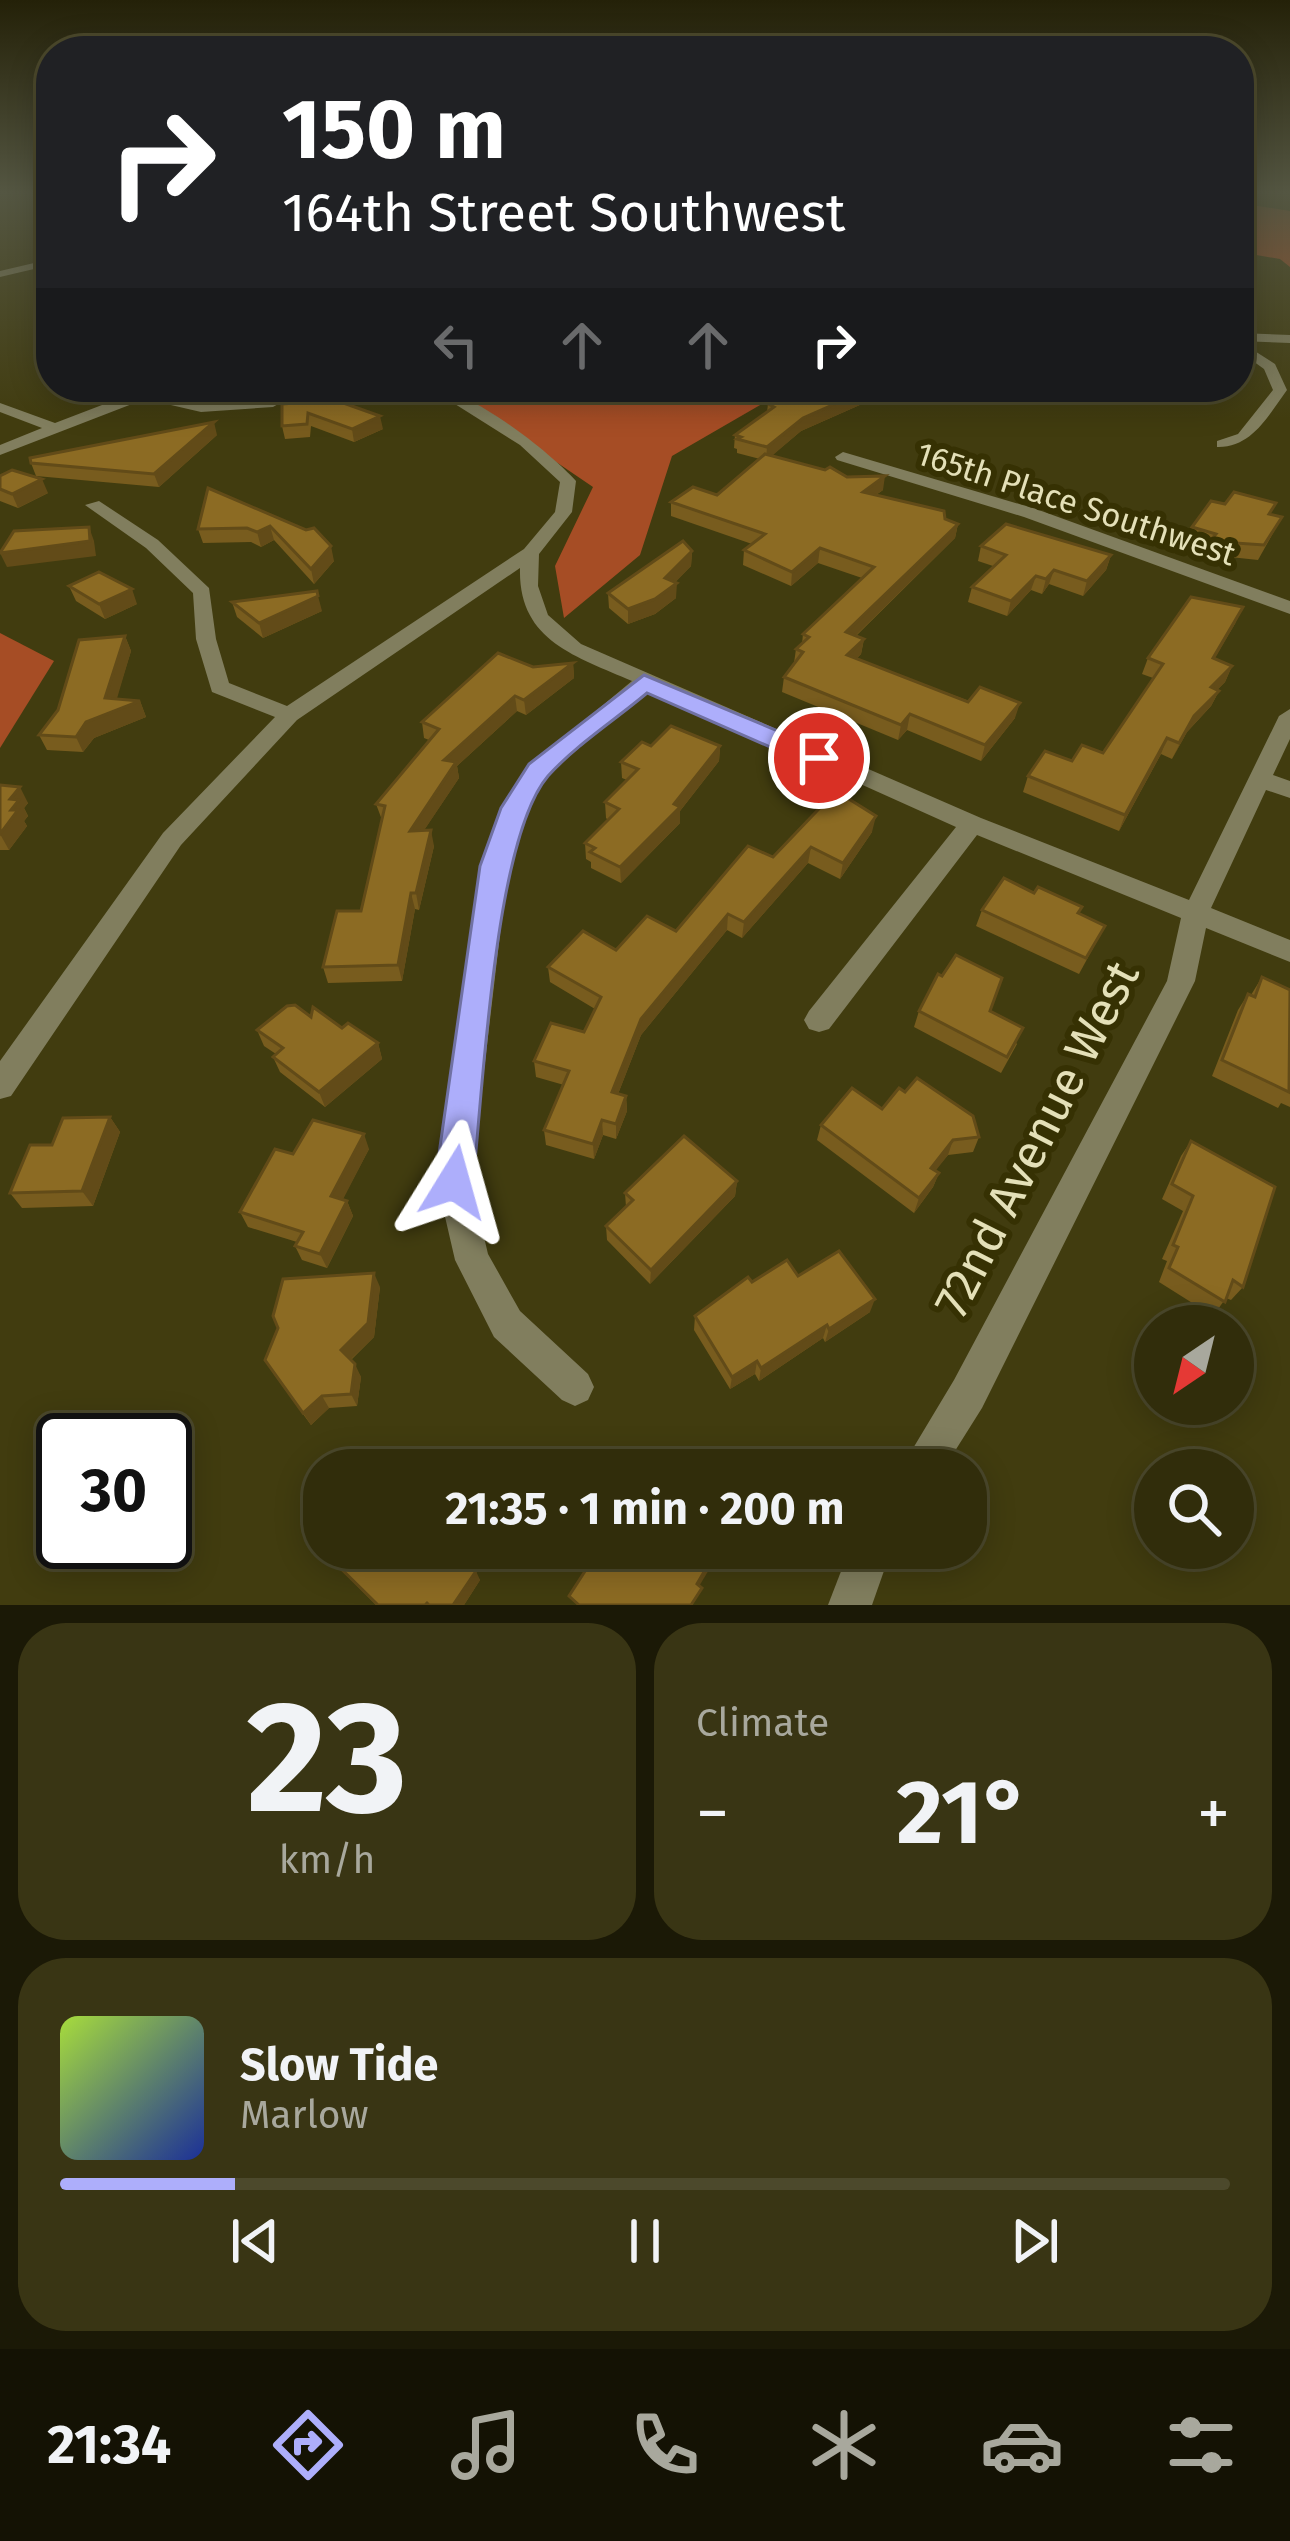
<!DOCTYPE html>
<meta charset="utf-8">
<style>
:root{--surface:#312d0b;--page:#393514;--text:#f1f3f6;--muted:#a8a89d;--line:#4c492c;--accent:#adaefb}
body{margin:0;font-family:"Fira Sans",sans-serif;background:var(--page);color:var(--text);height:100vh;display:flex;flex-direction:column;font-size:45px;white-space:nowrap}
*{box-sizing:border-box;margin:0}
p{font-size:39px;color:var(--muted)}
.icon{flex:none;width:66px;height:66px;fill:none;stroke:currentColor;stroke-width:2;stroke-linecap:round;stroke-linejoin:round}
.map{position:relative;height:1605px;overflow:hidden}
.drawer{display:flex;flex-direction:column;gap:18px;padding:18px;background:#1b1906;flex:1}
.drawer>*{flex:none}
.top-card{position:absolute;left:36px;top:36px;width:1218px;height:366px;border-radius:48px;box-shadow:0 6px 30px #0003,0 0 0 3px var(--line);background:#202124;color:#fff;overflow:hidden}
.needle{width:78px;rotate:215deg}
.tools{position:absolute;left:1134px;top:1305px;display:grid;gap:24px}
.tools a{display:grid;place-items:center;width:120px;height:120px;border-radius:50%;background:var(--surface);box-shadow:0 6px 30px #0003,0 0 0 3px var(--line);font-size:60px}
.speed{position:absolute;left:36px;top:1413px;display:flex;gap:24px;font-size:60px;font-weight:700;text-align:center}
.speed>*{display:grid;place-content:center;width:156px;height:156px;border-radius:50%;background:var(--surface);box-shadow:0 6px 30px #0003,0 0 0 3px var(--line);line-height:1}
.speed .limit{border:6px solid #111;border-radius:18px;background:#fff;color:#111}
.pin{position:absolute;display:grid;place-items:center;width:102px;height:102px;color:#fff;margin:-51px;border:6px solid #fff;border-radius:50%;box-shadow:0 3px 12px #0007}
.me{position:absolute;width:132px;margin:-66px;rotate:8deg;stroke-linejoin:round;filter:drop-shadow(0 0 9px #0008)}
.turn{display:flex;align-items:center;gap:42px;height:252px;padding:0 48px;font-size:54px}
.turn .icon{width:156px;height:156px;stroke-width:2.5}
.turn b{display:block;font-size:84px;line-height:102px}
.lanes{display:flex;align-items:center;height:114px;padding:0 48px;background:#0003;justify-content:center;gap:60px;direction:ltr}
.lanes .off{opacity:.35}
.big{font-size:90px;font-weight:700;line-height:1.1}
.drawer .card{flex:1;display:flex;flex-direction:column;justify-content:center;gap:18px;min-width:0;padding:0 42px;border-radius:48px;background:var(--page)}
.drawer .dial{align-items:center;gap:0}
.dial b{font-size:156px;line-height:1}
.song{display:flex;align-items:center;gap:36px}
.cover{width:144px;height:144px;border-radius:18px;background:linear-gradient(135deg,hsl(80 70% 55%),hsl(230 70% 35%))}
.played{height:12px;border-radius:6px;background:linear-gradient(90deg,var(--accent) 15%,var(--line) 15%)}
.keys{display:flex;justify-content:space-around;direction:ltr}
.heat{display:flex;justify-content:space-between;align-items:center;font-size:66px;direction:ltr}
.drawer .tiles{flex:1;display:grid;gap:18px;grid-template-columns:1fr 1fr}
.card:last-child{grid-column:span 2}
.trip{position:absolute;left:303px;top:1449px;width:684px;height:120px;border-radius:48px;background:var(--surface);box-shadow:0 6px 30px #0003,0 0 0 3px var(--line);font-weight:700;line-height:120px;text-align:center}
.tab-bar{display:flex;height:192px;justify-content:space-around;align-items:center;background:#141204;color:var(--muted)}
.tab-bar .icon{width:84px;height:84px}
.tab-bar .selected{color:var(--accent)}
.tab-bar b{font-size:54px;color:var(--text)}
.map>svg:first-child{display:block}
.forest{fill:#a64d25}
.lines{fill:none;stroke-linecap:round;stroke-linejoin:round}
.street{fill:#817e5e;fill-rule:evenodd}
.wall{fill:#785c1e}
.shaded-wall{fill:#624b18}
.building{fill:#8c6b23;stroke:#624b18;stroke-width:3}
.route{fill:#adaefb;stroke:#7071a3;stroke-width:3}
.labels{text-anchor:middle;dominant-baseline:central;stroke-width:12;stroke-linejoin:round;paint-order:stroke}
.far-street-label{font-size:33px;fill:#e4e0b8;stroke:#363103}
.near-street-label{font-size:48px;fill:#e4e0b8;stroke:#363103}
</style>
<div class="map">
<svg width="1290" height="1605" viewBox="0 0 1290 1605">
<rect width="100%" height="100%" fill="#413c0f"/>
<g class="forest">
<polygon points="1239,203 1290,211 1290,267 1280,259 1239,252"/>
<polygon points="446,387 791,387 672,456 640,555 564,618 555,566 593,487"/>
<polygon points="0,633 54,661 0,748"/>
</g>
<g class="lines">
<g class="street">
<polygon points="51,259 51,265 0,277 0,271"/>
<polygon points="1239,333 1290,335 1290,343 1239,341"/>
<path d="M1239 341 1275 364 1287 390C1268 416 1252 448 1217 447V441L1238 434 1273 390 1264 369 1239 351Z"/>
<polygon points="149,387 169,387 159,393 201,404 273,399 280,403 273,407 201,412 145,399 0,455 0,445 42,428 0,412 0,403 55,423"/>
<path d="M428 387C467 387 549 451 576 481L572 512 539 554 538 586 548 615 581 644 981 818 1189 900 1279 716 1290 709V739L1273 775 1290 781V798L1266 790 1211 908 1290 940V962L1206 928 1195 981 982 1408 943 1470H900L954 1380 1167 981 1181 918 977 835 829 1029 819 1032 809 1029 804 1020 809 1011 956 827 649 689 547 775 526 809 508 866 471 1182 488 1254 520 1311 588 1374 594 1387 588 1400 575 1406 562 1400 494 1337 455 1260 437 1182 482 866 502 808 531 765 632 681C576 656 518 641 520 568L297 720 181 845 11 1096 0 1099V1061L163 833 275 717 212 692 196 639 193 593 146 548 85 505 99 501 158 540 209 588 216 639 229 683 287 706 524 549 555 512 560 482 520 445Z"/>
<polygon points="843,452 1036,509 1290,601 1290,614 1024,517 837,460 835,457"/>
<polygon points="850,1548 892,1548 872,1605 828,1605"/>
</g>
</g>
<g class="wall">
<polygon points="864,391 862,404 801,431 771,456 847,477 883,490 876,495 958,524 955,538 856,636 864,639 861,654 856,659 1015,718 981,761 907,730 898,740 782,692 784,677 794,663 796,649 802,644 803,634 862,578 818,563 791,586 743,565 744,550 752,544 671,516 671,502 717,495 760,459 737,453 737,449 734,448 735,435 767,412 768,404"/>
<polygon points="282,404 383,429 354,442 311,426 310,437 285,439 282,426"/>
<polygon points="217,435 159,487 36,476 31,463"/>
<polygon points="0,476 48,493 18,508 0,501"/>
<polygon points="208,488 334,561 314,584 274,540 261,547 251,542 203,543 198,529"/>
<polygon points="1271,514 1282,517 1258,560 1230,557 1227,562 1204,555 1208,547 1187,541 1192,527"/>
<polygon points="981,546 1111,555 1106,570 1083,596 1049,584 1042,594 1031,590 1007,616 968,602 972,587 993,566 978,561"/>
<polygon points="692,551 691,566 675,582 676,598 655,614 628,624 609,608 608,593"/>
<polygon points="69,586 137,604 105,619 76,601"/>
<polygon points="232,602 322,611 263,638 237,617"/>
<polygon points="1236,622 1214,659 1232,666 1225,682 1217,690 1219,691 1211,706 1187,732 1172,759 1161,754 1119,831 1023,792 1028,776 1072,761 1103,753 1153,678 1142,674 1148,658"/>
<polygon points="125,636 131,651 116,699 140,701 146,717 94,738 83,752 47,750 39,735"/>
<polygon points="573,663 574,678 526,715 517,711 457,766 459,778 424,830 434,846 419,910 415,909 402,981 328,983 323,967 361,911 382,820 376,804 429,740 424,738 422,722 533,667"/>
<polygon points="651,746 720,746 719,761 680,811 680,823 621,883 591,868 591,862 586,859 585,843 608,820 606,818 605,802 627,780 622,778 621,762"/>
<polygon points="0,785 28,803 24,808 28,816 24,821 27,826 9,850 0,850"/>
<polygon points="836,791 872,832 840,879 808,863 742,938 727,930 641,1035 618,1094 626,1096 627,1111 616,1139 603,1135 594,1159 546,1145 544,1130 564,1085 536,1077 534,1061 584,1032 595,1009 550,982 548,967 616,950 676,931 773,857"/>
<polygon points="982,910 1079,914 1105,926 1079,974 976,926"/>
<polygon points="1262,977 1290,990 1290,1107 1281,1103 1278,1108 1212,1076 1238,1010 1248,994 1251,995"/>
<polygon points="919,1011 990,1011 1017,1044 1001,1073 914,1027"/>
<polygon points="311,1017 378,1043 382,1059 325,1107 280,1072 273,1057 276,1054 264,1046 257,1030"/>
<polygon points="882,1109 979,1137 973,1152 948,1155 935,1170 939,1173 933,1187 914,1213 817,1140 821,1125"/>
<polygon points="110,1117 120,1132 93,1206 22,1208 10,1193 52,1145"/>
<polygon points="1191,1141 1243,1287 1231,1300 1226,1298 1213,1316 1159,1282 1167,1261 1162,1259 1183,1211 1162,1199 1181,1156"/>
<polygon points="369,1149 342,1200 347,1201 353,1216 327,1268 302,1260 295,1246 297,1242 248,1227 240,1212 293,1154"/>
<polygon points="737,1181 735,1196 650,1284 607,1240 606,1226 626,1207 625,1193"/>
<polygon points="798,1276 870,1312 825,1342 823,1338 759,1381 755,1374 730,1389 694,1330 695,1316 752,1282"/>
<polygon points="380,1287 374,1337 351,1360 361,1377 357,1406 329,1408 311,1425 273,1373"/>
<polygon points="312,1540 465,1561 480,1580 464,1605 376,1605"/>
</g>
<g class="shaded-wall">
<polygon points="864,391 862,404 801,431 766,461 767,447 803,418"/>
<polygon points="380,416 383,429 354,442 352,429"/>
<polygon points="214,422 217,435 159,487 154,474"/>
<polygon points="885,476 883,490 861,505 863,492"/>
<polygon points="42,479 48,493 18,508 12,494"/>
<polygon points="958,524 955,538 844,647 846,632"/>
<polygon points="270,526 274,540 261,547 257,532"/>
<polygon points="89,527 94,541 96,556 7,567 0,553"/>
<polygon points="331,546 334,561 314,584 311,569"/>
<polygon points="820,548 818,563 791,586 792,572"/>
<polygon points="692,551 691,566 669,589 677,583 676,598 655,614 628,624 628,609 665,578"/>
<polygon points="1111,555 1106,570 1083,596 1087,581"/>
<polygon points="1054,570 1049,584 1042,594 1046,579"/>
<polygon points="1036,576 1031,590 1007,616 1011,601"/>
<polygon points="132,589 137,604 105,619 99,604"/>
<polygon points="318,596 322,611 263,638 259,623"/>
<polygon points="1243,607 1236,622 1206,674 1213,658"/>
<polygon points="125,636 131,651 113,712 140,701 146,717 94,738 83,752 76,737 105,698"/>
<polygon points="864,639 861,654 845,670 847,655"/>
<polygon points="573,663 574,678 526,715 524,700"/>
<polygon points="1232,666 1225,682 1204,703 1211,687"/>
<polygon points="1219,691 1211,706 1187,732 1172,759 1194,716"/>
<polygon points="515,696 517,711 457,766 459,778 413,847 410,831 444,760"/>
<polygon points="1020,703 1015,718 981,761 985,745"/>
<polygon points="910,714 907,730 898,740 901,725"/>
<polygon points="1167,738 1161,754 1119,831 1125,815"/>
<polygon points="720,746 719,761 680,811 680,823 621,883 620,867"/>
<polygon points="20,787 28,803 24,808 28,816 24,821 27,826 9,850 0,834 10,799"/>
<polygon points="876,816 872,832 840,879 843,863"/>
<polygon points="431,830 434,846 419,910 416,893"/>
<polygon points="811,847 808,863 742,938 744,922"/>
<polygon points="411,893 415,909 402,981 398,965"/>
<polygon points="728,914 727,930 641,1035 613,1107 612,1092 641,1019"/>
<polygon points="378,1043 382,1059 325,1107 319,1092"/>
<polygon points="626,1096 627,1111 616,1139 616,1124"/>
<polygon points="110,1117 120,1132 93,1206 82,1191"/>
<polygon points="602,1120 603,1135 594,1159 593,1144"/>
<polygon points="364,1134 369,1149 337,1211 331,1196"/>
<polygon points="953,1140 948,1155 926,1183 931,1168"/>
<polygon points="939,1173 933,1187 914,1213 919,1198"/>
<polygon points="737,1181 735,1196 650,1284 651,1270"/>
<polygon points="347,1201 353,1216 327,1268 320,1254"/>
<polygon points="374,1273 380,1287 374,1337 347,1363 341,1350"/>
<polygon points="875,1299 870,1312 825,1342 829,1329"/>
<polygon points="827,1325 823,1338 759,1381 761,1368"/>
<polygon points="757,1361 755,1374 730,1389 732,1377"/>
<polygon points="355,1364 361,1377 357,1406 351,1394"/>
<polygon points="322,1396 329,1408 311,1425 303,1413"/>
<polygon points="463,1548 474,1548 463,1564 458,1554"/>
<polygon points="718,1548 722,1548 695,1593 697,1584"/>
<polygon points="476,1571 480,1580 464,1605 453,1605"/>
</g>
<g class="building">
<polygon points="864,391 803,418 767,447 737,439 741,437 735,435 774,407 768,404 797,392"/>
<polygon points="335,400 380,416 352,429 308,413 307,424 282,426 282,404"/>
<polygon points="214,422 154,474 31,463 30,458"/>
<polygon points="765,454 825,470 830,467 847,477 885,476 863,492 944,511 945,519 958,524 846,632 864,639 847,655 968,702 980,687 1020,703 985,745 910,714 901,725 784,677 803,652 796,649 809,637 803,634 874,567 820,548 792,572 744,550 765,534 671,502 693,487 717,495"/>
<polygon points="12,470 42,479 12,494 0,489 0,476"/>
<polygon points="208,488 306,530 314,528 331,546 311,569 270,526 257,532 247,528 198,529"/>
<polygon points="1234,492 1276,503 1269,514 1282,517 1264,545 1236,543 1233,547 1210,541 1216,534 1192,527 1211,501 1225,504"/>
<polygon points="1006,524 1111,555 1087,581 1054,570 1046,579 1036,576 1011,601 972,587 1006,555 981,546"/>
<polygon points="89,527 90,541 0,553 14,531"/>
<polygon points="683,541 692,551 665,578 677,583 655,599 628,609 608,593"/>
<polygon points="99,572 132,589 99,604 69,586"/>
<polygon points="317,591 318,596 259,623 232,602"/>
<polygon points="1191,597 1243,607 1213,658 1232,666 1211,687 1219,691 1194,716 1179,743 1167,738 1125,815 1028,776 1045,751 1072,761 1082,745 1103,753 1163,664 1148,658"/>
<polygon points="125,636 105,698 140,701 86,722 76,737 39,735 58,710 79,640"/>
<polygon points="498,653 533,667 573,663 524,700 515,696 444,760 456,762 410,831 431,830 416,893 411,893 398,965 323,967 337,911 361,911 385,806 376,804 439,729 422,722"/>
<polygon points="671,726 720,746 674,804 680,807 620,867 590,852 595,848 585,843 619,809 605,802 638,769 621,762 642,742 651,746"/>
<polygon points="0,785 20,787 10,799 19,800 11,810 18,810 0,834"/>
<polygon points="836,791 876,816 843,863 811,847 744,922 728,914 641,1019 612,1092 626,1096 616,1124 602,1120 593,1144 544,1130 569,1071 534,1061 551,1023 584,1032 601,997 548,967 583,931 616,950 647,916 676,931 748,846 773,857"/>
<polygon points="1004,878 1034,893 1038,887 1082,907 1078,913 1105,926 1086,958 982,910"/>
<polygon points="956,955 1002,978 990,1011 1023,1028 1007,1057 919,1011 938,974 942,976"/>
<polygon points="1262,977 1290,990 1289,1092 1222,1060 1248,994 1255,997"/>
<polygon points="295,1005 311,1017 313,1007 342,1028 348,1023 378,1043 319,1092 273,1057 283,1048 257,1030 287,1006"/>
<polygon points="917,1078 973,1116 979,1137 953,1140 931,1168 939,1173 919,1198 821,1125 852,1088 882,1109 899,1088 905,1092"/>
<polygon points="110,1117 82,1191 10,1193 30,1145 52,1145 63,1118"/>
<polygon points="313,1120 364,1134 331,1196 347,1201 320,1254 295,1246 303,1232 240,1212 275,1149 293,1154"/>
<polygon points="684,1136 737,1181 651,1270 606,1226 633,1200 625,1193"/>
<polygon points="1191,1141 1275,1187 1243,1287 1233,1280 1225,1302 1169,1268 1178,1247 1173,1245 1193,1196 1172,1184"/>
<polygon points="839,1251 875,1299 829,1329 827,1325 761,1368 757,1361 732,1377 695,1316 748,1277 752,1282 787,1260 798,1276"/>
<polygon points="374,1273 368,1323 341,1350 355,1364 351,1394 322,1396 303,1413 265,1360 278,1328 273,1316 283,1279"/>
<polygon points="324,1524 324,1548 463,1548 458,1554 476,1571 453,1605 429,1605 427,1603 425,1605 378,1605 312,1540"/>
<polygon points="600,1548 631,1548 648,1563 657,1548 718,1548 697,1584 702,1588 691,1605 579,1605 569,1596"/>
</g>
<linearGradient id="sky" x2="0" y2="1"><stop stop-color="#242108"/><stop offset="0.46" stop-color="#545642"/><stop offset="1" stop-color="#545642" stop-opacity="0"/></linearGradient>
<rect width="1290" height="419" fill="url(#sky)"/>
<path class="route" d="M644 675 828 752 832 758 819 767 809 764 647 693C615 720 576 745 548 776 494 839 483 1091 473 1182L468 1194 454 1199 441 1194 435 1182 480 866 501 808 529 764Z"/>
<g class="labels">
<g class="far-street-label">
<text transform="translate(1076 504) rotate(18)">165th Place Southwest</text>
</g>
<g class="near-street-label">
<text transform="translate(1037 1139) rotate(-63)">72nd Avenue West</text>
</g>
</g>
</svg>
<div class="tools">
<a><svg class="needle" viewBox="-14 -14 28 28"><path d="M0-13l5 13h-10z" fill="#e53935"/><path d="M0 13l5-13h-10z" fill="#a8a89d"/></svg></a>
<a><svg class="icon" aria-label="search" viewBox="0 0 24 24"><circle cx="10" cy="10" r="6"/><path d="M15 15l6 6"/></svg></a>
</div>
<div class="speed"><div class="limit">30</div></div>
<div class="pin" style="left:819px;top:758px;background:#d93025"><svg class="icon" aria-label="arrive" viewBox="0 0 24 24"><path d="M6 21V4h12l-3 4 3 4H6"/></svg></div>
<svg class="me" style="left:454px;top:1182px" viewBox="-20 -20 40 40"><path d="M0-17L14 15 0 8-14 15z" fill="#adaefb" stroke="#fff" stroke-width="4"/></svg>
<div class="trip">21:35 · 1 min · 200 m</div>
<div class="top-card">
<div class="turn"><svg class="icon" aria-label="right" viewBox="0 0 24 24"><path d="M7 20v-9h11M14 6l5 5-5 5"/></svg><div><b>150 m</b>164th Street Southwest</div></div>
<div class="lanes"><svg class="icon off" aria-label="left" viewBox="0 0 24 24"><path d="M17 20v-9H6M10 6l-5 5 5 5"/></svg><svg class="icon off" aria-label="ahead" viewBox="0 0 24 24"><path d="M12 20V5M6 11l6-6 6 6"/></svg><svg class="icon off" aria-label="ahead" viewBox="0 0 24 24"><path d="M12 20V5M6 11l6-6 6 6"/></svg><svg class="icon" aria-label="right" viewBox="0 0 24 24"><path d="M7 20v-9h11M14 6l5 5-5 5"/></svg></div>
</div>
</div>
<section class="drawer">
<div class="tiles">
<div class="card dial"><b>23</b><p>km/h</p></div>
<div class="card"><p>Climate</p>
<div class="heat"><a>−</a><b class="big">21°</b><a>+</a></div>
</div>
<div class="card">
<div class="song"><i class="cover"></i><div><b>Slow Tide</b><p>Marlow</p></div></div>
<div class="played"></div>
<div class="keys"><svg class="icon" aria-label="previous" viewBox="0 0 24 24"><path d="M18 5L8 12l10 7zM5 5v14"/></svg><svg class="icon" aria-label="pause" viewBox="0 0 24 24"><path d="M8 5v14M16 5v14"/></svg><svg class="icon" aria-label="next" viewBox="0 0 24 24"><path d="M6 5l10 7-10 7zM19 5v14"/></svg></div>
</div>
</div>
</section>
<nav class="tab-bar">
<b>21:34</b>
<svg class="icon selected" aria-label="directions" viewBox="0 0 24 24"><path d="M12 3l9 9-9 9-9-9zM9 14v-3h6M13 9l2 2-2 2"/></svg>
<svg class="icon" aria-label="music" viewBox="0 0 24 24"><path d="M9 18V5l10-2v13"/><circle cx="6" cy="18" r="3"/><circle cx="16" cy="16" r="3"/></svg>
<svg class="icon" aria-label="phone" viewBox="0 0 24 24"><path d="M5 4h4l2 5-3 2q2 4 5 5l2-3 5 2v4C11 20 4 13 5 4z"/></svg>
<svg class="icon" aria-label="climate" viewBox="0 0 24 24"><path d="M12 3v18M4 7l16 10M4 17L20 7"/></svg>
<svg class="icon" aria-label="car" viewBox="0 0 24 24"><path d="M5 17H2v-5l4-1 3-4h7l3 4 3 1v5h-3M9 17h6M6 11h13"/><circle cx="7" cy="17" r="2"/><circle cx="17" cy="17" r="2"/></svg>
<svg class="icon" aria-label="filters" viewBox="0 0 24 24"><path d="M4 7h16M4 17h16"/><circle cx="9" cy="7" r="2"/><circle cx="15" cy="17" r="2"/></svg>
</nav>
